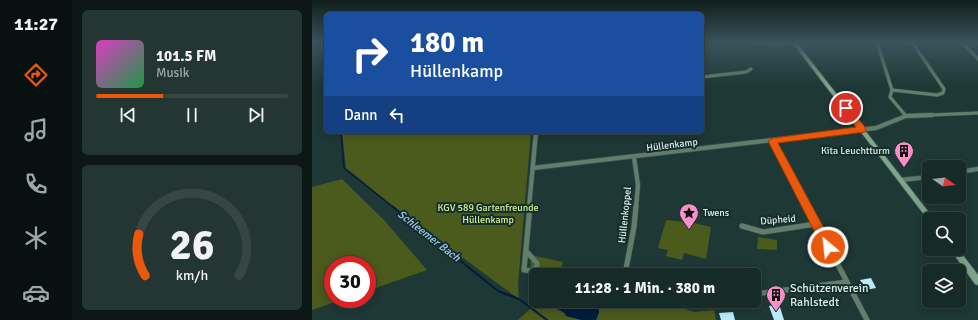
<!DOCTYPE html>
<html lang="de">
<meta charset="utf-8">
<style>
:root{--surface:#162a28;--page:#233634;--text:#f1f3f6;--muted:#9ea7a8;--line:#354645;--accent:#ea580c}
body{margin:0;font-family:Signika,sans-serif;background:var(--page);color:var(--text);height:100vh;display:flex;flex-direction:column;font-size:15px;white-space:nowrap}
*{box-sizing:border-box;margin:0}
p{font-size:13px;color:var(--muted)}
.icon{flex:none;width:22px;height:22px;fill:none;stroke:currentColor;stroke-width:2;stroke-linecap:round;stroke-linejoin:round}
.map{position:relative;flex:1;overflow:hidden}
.sheet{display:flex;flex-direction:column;gap:10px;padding:10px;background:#0c1716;width:240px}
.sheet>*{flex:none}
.hud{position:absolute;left:12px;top:12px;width:380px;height:122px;border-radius:6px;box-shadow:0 2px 10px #0003,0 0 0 1px var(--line);background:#1a4fa0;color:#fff;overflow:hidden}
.needle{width:26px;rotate:104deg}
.controls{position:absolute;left:610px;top:160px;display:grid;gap:8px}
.controls a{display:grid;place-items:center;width:44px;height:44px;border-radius:6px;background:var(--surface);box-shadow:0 2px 10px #0003,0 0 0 1px var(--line);font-size:20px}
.speed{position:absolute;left:12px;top:256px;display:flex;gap:8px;font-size:20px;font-weight:700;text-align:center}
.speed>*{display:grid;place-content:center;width:52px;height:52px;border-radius:50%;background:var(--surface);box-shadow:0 2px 10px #0003,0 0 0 1px var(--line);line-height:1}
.speed .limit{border:6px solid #d22;background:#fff;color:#111}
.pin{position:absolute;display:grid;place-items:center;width:34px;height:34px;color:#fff;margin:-17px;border:2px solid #fff;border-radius:50%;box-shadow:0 1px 4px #0007}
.me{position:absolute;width:44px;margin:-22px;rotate:332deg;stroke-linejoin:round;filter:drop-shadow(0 0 3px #0008)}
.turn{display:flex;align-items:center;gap:14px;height:84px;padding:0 20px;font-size:18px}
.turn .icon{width:52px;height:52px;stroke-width:2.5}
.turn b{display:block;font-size:28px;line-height:34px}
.then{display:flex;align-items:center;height:38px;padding:0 20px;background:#0003;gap:8px;font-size:15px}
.sheet .widget{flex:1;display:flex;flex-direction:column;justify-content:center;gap:6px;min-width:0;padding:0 14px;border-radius:6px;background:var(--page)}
.sheet .dial{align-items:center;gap:0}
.dial svg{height:104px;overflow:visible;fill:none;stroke:var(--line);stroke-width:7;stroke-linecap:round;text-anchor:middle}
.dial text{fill:var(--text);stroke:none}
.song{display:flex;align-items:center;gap:12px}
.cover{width:48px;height:48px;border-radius:6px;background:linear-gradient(135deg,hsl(310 70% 55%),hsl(140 70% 35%))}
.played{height:4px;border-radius:2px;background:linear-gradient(90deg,var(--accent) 35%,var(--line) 35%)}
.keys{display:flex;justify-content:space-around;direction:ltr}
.trip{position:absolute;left:217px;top:268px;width:232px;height:40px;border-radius:6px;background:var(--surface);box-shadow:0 2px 10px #0003,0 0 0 1px var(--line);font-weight:700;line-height:40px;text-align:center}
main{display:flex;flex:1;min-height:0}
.dock{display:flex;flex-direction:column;width:72px;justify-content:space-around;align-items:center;background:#091110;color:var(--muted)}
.dock .icon{width:28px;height:28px}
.dock .active{color:var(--accent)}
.dock b{font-size:18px;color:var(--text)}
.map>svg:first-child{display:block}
.green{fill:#4b5a1d}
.water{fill:#001d3c}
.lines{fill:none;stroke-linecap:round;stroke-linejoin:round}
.stream-far1{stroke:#001d3c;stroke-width:1.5}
.stream{stroke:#001d3c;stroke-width:2}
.building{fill:#b9eaf8}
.street-far2-casing{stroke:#3c5552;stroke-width:4}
.street-far1-casing{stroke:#3c5552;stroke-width:5.5}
.street-casing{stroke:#3c5552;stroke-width:6}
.secondary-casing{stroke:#3c5552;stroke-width:2}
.street-far2{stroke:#637d6b;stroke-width:3}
.street-far1{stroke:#637d6b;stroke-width:4}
.street{stroke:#637d6b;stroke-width:5}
.secondary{fill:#7ea68a;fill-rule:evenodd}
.route{fill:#ea580c;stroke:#983908}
.labels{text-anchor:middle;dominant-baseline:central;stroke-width:4;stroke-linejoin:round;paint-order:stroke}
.street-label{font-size:10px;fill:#dcebe8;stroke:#142e2b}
.poi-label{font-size:10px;fill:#dcebe8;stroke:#142e2b;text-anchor:end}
.park-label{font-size:10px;fill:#d5ee93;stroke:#142e2b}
.water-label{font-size:11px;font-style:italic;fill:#a2c9f2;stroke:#142e2b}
.near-poi-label{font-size:12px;fill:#dcebe8;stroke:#142e2b;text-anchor:start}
</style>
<main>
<nav class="dock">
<b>11:27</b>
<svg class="icon active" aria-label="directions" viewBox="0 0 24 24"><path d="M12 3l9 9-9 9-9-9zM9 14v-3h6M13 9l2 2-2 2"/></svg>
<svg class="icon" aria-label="music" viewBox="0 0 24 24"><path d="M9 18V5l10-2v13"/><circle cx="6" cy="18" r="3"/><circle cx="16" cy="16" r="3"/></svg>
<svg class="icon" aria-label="phone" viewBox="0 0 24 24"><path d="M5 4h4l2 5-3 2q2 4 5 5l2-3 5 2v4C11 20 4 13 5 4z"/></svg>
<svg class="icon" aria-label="climate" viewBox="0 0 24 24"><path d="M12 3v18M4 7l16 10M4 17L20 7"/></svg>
<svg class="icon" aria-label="car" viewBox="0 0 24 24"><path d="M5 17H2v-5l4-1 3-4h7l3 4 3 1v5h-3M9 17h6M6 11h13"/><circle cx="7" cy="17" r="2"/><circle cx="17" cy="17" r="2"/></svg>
</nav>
<section class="sheet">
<div class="widget">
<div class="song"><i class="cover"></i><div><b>101.5 FM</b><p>Musik</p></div></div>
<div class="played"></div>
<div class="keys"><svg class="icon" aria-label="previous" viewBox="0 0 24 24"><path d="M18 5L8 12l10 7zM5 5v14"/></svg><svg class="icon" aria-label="pause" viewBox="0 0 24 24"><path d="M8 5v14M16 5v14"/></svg><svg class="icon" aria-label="next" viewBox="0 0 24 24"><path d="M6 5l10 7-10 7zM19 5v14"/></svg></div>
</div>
<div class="widget dial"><svg viewBox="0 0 100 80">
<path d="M14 69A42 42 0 1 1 86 69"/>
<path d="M14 69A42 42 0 0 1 9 37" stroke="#ea580c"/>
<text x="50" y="56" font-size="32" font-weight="700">26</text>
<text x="50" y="72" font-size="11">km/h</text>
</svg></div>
</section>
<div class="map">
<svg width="666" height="320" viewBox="0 0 666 320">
<rect width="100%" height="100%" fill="#1e3835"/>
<g class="green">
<polygon points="30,132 219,132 206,284 207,299 84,209 34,168"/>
<polygon points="30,179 72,220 115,270 55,291 55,265 21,265 21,299 32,299 0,310 0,187"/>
<polygon points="354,220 382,223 399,227 394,259 372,253 370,260 354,256 356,250 346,248"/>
<polygon points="446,237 465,240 465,250 445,249"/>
<polygon points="219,255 251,262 247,275 224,275 224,301 246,301 245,303 254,316 270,320 206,320 218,309 219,305 217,292"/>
<polygon points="278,301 349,301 382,312 402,310 404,320 284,320 287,312 286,306"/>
</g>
<polygon class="water" points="246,301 278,301 286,306 287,312 284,320 270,320 254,316 253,313 245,309"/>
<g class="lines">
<polyline class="stream-far1" points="29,132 32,168 81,207"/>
<polyline class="stream" points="80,206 186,291 207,299 235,320"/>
</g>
<g class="building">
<polygon points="559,278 564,288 554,290 548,280"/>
<polygon points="467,304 472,320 462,320 457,306"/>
<polygon points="421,312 423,320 409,320 407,313"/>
</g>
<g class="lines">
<defs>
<g id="street-far2">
<polyline points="439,42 462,44 483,43"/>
<polyline points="565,42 580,90 578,97 594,116"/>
<polyline points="650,42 666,59"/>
<polyline points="390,77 434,72 439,69"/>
<polyline points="580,90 625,95 631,93 632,89 600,42"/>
<polyline points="596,116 666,113"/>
</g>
<g id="street-far1">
<polyline points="461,141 496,207"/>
<polyline points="322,157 326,185 324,207"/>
<polyline points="221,168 564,128 594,116 620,115"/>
<polyline points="647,172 666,169"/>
<polyline points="589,180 617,177"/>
<polyline points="217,207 224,132"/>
</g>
<g id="street">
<polyline points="495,206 555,320"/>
<polyline points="430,226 451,232 504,224"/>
<polyline points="214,251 225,263 225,266 220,271 212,270 218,206"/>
<polyline points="318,275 314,269 322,227 324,206"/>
<polyline points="442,294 535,282"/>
<polyline points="366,301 383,301"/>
</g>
<g id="secondary">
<polygon points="480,42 484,42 622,219 617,219 617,221"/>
<polygon points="638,249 646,249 666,275 666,285 663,284"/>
</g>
</defs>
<use href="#street-far2" class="street-far2-casing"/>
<use href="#street-far1" class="street-far1-casing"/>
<use href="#street" class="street-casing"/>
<use href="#secondary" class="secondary-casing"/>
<use href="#street-far2" class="street-far2"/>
<use href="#street-far1" class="street-far1"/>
<use href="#street" class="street"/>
<use href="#secondary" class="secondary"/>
</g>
<linearGradient id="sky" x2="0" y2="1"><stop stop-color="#101f1d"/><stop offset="0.49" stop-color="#3b535c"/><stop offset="1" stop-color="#3b535c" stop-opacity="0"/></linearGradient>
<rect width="666" height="86" fill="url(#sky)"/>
<polygon class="route" points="531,106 536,106 553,127 554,130 553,132 466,143 520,243 521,247 520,250 516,252 512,250 456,141 461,138 544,127 529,108"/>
<defs>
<symbol id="building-pin" viewBox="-11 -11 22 30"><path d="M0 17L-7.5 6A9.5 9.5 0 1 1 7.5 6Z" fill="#f98fc9" stroke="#142e2b"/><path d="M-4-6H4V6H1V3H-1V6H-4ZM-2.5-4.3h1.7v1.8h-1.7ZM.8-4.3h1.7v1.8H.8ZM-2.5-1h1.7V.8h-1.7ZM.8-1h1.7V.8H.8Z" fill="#111"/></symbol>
<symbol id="sight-pin" viewBox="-11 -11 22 30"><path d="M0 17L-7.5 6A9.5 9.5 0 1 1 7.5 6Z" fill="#f98fc9" stroke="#142e2b"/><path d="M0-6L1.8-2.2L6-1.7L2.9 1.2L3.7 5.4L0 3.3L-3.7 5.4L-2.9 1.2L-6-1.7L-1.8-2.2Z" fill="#111"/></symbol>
</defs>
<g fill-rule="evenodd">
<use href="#building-pin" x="581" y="140" width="22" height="30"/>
<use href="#sight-pin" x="366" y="202" width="22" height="30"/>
<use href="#building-pin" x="453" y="284" width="22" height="30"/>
</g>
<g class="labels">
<g class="street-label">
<text transform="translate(360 145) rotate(-7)">Hüllenkamp</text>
<text transform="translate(313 215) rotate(-84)">Hüllenkoppel</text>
<text transform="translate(466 220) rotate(-5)">Düpheid</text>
</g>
<g class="poi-label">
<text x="578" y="151">Kita Leuchtturm</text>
<text x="391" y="213" text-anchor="start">Twens</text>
</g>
<g class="park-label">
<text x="176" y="208">KGV 589 Gartenfreunde<tspan x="176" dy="12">Hüllenkamp</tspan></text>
</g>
<g class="water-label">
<text transform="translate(117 236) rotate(38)">Schleemer Bach</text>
</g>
<g class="near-poi-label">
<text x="478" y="288">Schützenverein<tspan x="478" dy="14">Rahlstedt</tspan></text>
</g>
</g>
</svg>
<div class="controls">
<a><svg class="needle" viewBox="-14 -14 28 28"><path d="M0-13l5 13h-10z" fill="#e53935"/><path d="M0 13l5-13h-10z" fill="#9ea7a8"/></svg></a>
<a><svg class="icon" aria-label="search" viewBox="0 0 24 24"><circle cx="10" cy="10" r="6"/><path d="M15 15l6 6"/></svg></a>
<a><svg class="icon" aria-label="layers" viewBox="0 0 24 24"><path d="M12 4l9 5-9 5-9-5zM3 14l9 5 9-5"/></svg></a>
</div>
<div class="speed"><div class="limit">30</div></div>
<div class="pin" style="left:534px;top:108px;background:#d93025"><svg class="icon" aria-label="arrive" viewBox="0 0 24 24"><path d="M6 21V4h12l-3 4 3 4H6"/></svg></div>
<svg class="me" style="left:516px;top:247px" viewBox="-20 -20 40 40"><circle r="17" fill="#ea580c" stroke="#fff" stroke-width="3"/><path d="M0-11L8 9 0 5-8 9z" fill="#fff"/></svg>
<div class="trip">11:28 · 1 Min. · 380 m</div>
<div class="hud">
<div class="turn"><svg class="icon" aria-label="right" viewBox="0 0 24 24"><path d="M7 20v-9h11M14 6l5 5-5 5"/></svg><div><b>180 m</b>Hüllenkamp</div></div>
<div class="then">Dann<svg class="icon" aria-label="left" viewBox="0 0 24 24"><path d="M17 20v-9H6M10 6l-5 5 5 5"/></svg></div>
</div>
</div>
</main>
